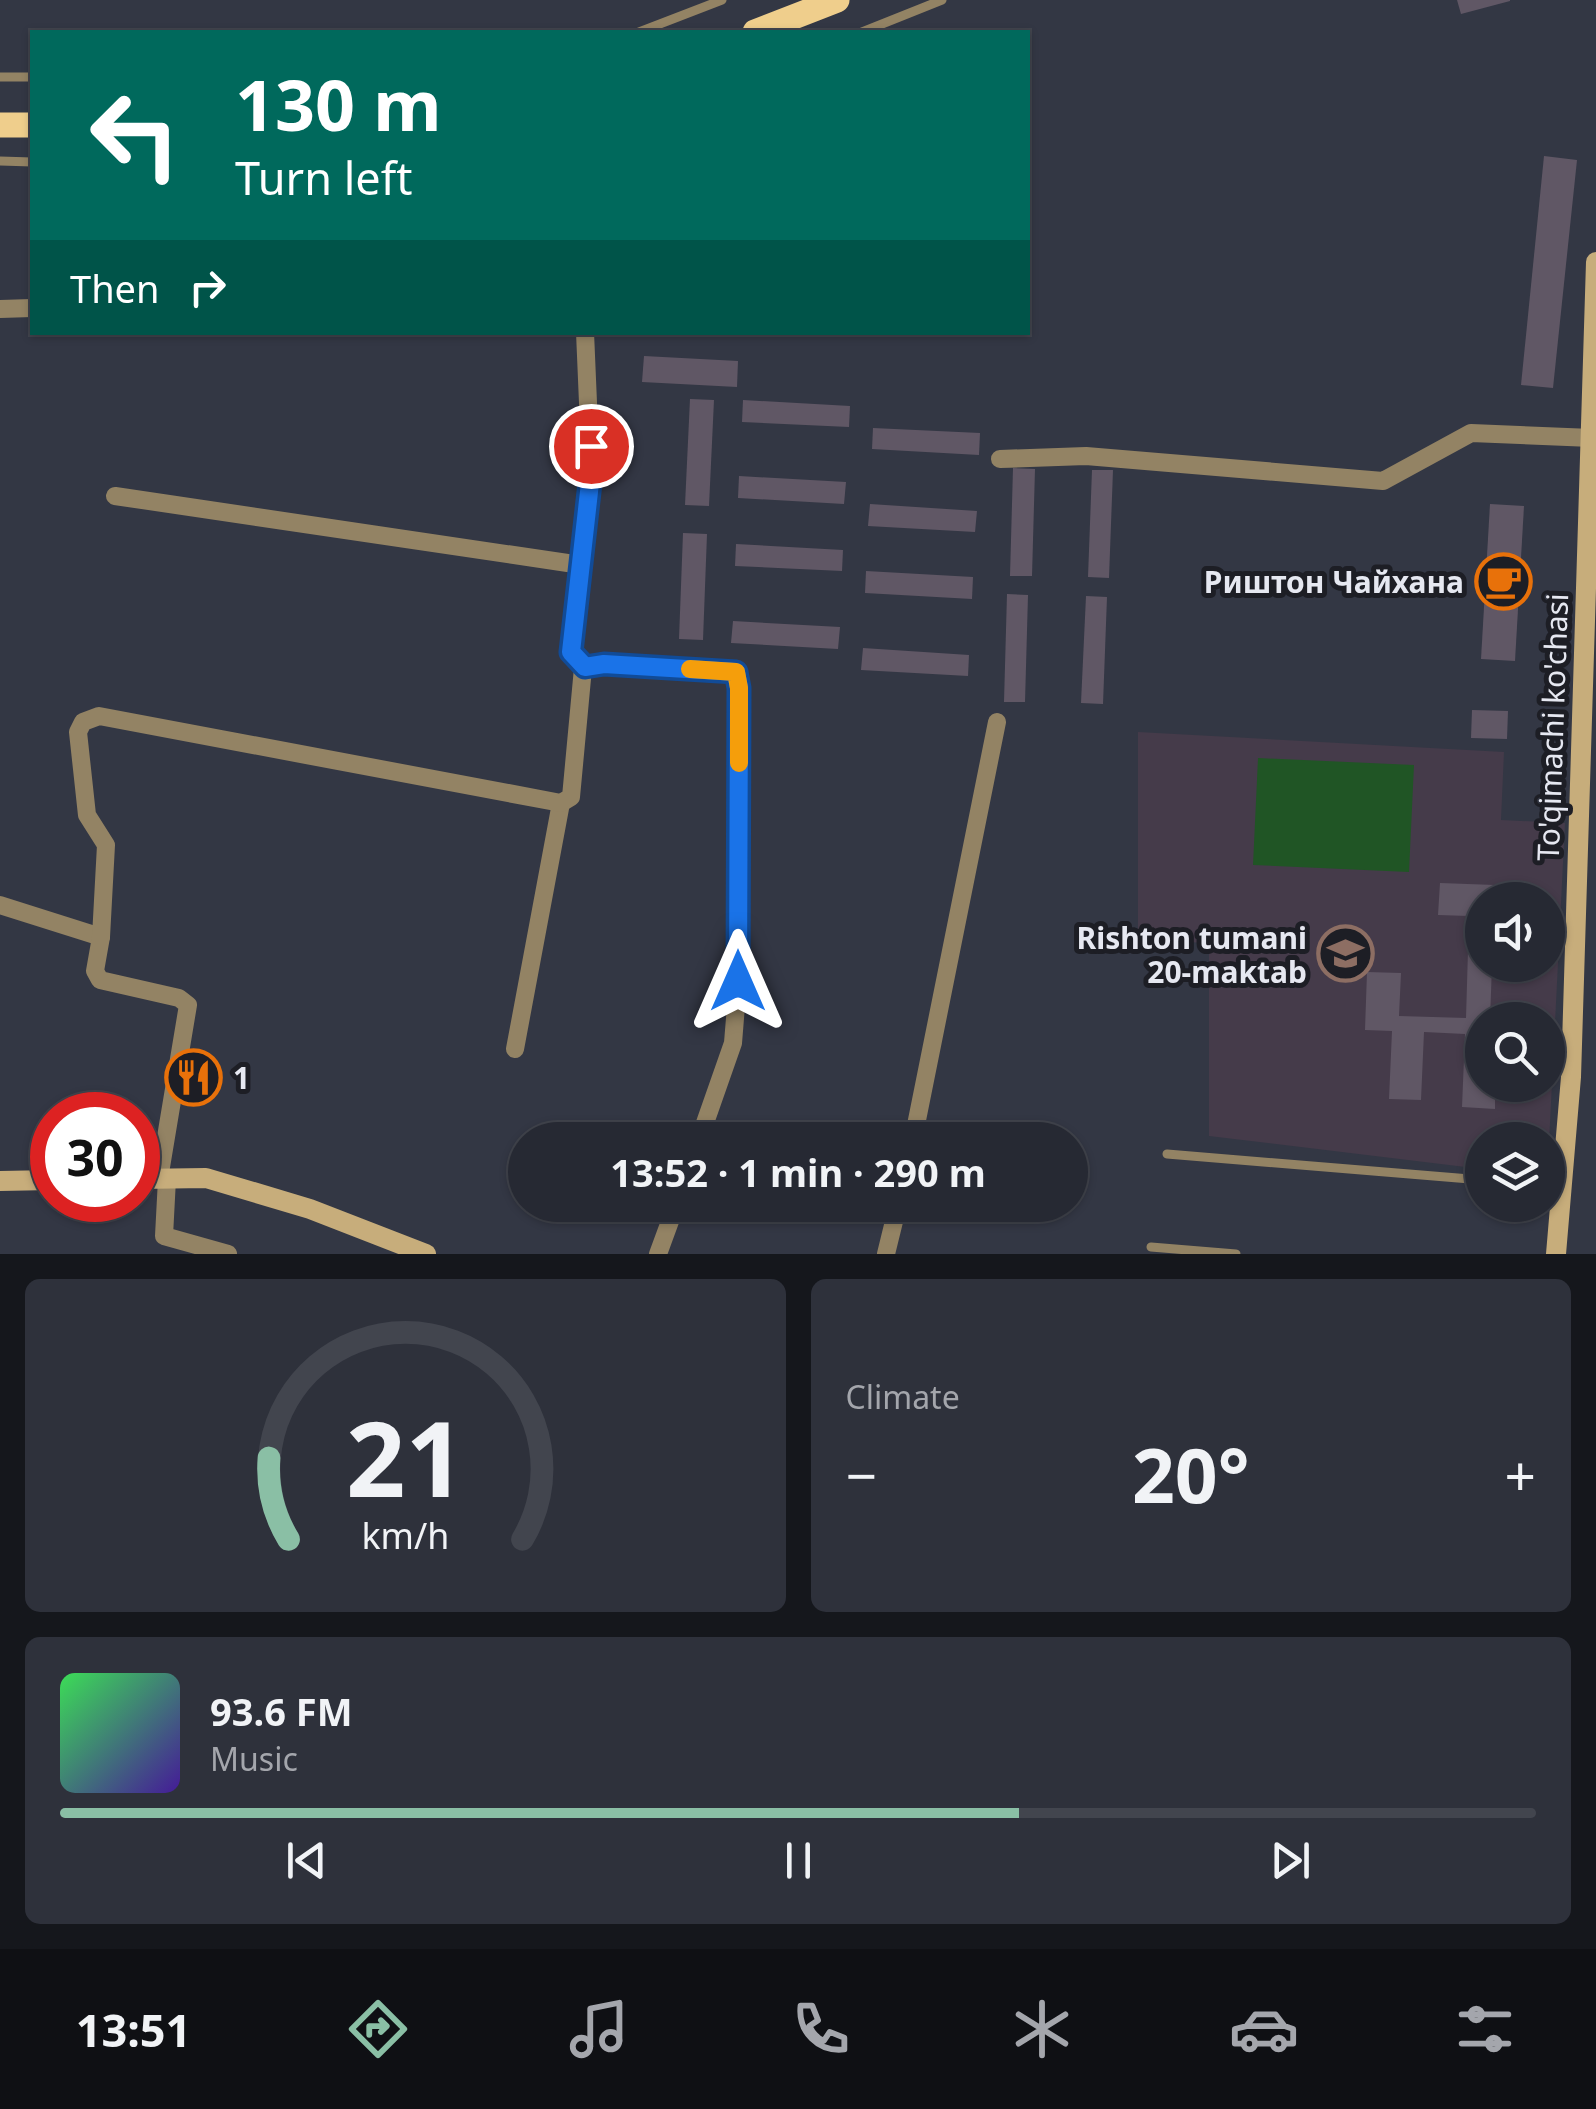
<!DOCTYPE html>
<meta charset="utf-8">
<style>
:root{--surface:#262933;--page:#2e313b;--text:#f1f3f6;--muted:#a4a6ac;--line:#42454e;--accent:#8abfa5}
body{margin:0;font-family:"Noto Sans",sans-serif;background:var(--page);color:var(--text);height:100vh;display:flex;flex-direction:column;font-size:38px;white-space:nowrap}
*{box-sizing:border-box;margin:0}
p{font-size:32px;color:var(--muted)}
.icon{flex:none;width:55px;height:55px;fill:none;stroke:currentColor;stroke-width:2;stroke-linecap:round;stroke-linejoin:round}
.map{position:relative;height:1254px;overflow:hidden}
.side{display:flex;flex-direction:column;gap:25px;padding:25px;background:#15171c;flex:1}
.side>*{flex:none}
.guide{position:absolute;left:30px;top:30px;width:1000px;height:305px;border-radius:0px;box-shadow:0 2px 8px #0004,0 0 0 2px var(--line);background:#00695c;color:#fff;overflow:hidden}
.controls{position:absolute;left:1465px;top:882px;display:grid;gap:20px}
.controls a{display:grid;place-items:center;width:100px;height:100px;border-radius:50%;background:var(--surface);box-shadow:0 2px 8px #0004,0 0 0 2px var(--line);font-size:50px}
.speed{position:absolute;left:30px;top:1092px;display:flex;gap:20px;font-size:50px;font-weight:700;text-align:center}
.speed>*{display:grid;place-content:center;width:130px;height:130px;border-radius:50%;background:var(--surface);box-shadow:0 2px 8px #0004,0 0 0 2px var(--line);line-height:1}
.speed .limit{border:15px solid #d22;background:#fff;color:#111}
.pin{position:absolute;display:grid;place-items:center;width:85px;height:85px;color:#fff;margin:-42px;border:5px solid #fff;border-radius:50%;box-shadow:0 2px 10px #0007}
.me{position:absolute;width:110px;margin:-55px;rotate:0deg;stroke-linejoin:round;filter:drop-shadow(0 0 8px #0008)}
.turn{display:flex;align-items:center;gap:35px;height:210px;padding:0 40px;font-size:45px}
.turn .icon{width:130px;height:130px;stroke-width:2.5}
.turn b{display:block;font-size:70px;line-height:85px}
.then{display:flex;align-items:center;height:95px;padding:0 40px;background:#0003;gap:20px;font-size:38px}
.big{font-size:75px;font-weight:700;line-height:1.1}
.side .tile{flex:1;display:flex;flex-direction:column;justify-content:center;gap:15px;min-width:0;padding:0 35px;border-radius:15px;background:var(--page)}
.side .dial{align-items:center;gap:0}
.dial svg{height:260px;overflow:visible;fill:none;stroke:var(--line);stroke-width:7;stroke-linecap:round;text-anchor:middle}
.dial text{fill:var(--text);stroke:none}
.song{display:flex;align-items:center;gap:30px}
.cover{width:120px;height:120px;border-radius:15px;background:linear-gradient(135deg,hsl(130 70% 55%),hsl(260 70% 35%))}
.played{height:10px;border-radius:5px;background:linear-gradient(90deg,var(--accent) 65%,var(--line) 65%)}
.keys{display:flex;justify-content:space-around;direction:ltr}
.heat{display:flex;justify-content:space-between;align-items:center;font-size:55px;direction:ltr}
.side .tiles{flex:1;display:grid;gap:25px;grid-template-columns:1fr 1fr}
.tile:last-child{grid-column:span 2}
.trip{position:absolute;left:508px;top:1122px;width:580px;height:100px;border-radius:50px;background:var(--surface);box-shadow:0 2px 8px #0004,0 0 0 2px var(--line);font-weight:700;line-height:100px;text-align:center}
.dock{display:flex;height:160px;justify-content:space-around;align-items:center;background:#0f1014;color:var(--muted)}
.dock .icon{width:70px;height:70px}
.dock .current{color:var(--accent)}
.dock b{font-size:45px;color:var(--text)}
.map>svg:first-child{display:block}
.education{fill:#453b4a;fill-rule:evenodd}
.green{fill:#205525}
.building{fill:#605765}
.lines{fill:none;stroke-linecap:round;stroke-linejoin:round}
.lane{stroke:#938364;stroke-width:9}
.street{stroke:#938364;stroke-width:18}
.secondary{stroke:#c7ad7b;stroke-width:20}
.primary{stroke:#efce8c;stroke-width:25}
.route-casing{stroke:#114b97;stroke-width:25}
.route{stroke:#1a73e8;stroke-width:18}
.slow{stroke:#f59e0b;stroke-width:18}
.labels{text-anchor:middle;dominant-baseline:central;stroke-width:10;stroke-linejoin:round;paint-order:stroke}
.poi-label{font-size:30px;font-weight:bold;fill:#e6e8f1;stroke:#1d1e25;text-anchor:end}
.street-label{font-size:30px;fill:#e6e8f1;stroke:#1d1e25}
</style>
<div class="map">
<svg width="1596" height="1254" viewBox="0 0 1596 1254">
<rect width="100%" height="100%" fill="#333744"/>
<path class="education" d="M1138 732 1504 752 1501 820 1565 823 1548 1163V1140H1482V1169L1209 1136V943L1138 940ZM1482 900H1548V965H1482ZM1482 1020H1548V1085H1482Z"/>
<polygon class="green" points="1258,758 1414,765 1409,872 1253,865"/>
<g class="building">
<polygon points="1457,0 1510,0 1510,1 1461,14"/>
<polygon points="1544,156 1577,160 1553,388 1521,385"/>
<polygon points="644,356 738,361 737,387 642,382"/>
<polygon points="690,399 714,400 709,506 685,505"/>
<polygon points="743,400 850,406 849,427 742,422"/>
<polygon points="873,428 980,433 979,455 872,449"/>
<polygon points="1013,468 1035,469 1032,576 1010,576"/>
<polygon points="1092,470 1113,470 1109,578 1088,577"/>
<polygon points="739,476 846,482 844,504 738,498"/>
<polygon points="870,504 977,511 975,532 868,526"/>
<polygon points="1490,504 1524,506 1515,661 1481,659"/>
<polygon points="683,533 707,534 703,640 679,639"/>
<polygon points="736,544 843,550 842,571 735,566"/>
<polygon points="866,571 973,577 972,599 865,593"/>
<polygon points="1007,594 1028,595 1025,702 1004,702"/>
<polygon points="1086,596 1107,597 1103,704 1081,703"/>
<polygon points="733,621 840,627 838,649 731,643"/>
<polygon points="863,648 969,655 968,676 861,670"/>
<polygon points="1472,710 1508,711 1507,739 1471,738"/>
<polygon points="1440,883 1495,885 1494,900 1482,900 1482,965 1492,965 1490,1020 1482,1020 1482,1085 1495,1085 1495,1109 1462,1107 1465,1034 1424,1032 1421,1100 1389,1099 1392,1031 1365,1030 1367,972 1401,973 1399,1016 1466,1018 1469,916 1438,915"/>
</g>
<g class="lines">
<g class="lane">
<polyline points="639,32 722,0"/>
<polyline points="862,32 942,0"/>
<polyline points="0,77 32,77"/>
<polyline points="0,161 32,162"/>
<polyline points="1167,1154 1482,1180"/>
<polyline points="1151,1247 1236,1254"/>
</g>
<g class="street">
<polyline points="0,309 32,308"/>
<polyline points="1000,459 1086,456 1383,481 1471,433 1592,438"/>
<polyline points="115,496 581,565"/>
<polyline points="585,667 571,652 591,474 585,332"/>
<polyline points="0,905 101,937"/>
<polyline points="515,1049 561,803"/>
<polyline points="913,1140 997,722"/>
<polyline points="159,1179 188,1005 179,998 100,980 95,971 101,937 106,845 87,815 78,732 83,722 99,716 561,803 571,797 583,668 589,664 736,672 739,688 738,981 733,1043 699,1140"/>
<polyline points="167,1179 164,1236 228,1254"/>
<polyline points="658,1254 676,1205"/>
<polyline points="886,1254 898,1205"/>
</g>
<g class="secondary">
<polyline points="138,1179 206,1178 310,1209 426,1254"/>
<polyline points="0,1181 52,1180"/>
<polyline points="1556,1254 1571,1077 1596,262"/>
</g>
<g class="primary">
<polyline points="755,32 837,0"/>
<polyline points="0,125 32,125"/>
</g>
</g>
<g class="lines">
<defs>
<polyline id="route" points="591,446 591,474 571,652 585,667 604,664 736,672 739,688 738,981"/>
</defs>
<use href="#route" class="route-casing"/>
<use href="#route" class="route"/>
<polyline class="slow" points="690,669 736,672 739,688 739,763"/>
</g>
<defs>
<symbol id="cafe-ring" viewBox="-11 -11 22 22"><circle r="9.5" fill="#1d1e25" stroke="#e8710a" stroke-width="1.5"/><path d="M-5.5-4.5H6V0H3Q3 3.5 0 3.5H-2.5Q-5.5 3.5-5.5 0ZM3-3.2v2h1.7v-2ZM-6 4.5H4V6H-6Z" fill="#e8710a"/></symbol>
<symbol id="school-ring" viewBox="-11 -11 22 22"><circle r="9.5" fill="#1d1e25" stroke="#8d6e63" stroke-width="1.5"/><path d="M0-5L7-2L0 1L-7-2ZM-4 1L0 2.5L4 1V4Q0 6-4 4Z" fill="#8d6e63"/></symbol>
<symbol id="restaurant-ring" viewBox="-11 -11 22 22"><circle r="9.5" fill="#1d1e25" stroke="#e8710a" stroke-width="1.5"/><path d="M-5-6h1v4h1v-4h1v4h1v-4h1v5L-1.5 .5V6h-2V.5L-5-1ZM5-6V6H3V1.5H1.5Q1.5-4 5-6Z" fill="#e8710a"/></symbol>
</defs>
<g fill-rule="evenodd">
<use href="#cafe-ring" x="1472" y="550" width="63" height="63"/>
<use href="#school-ring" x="1314" y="922" width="63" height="63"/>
<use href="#restaurant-ring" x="162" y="1046" width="63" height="63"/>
</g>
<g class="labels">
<g class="poi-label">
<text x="1464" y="581">Риштон Чайхана</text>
<text x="1307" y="937">Rishton tumani<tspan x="1307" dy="34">20-maktab</tspan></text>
<text x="233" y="1077" text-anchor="start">1</text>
</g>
<g class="street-label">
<text transform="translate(1552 727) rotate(-88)">To'qimachi ko'chasi</text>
</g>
</g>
</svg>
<div class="controls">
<a><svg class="icon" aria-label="sound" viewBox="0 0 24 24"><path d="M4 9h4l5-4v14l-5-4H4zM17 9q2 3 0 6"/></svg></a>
<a><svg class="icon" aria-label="search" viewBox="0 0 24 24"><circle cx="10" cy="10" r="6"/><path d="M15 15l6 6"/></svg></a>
<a><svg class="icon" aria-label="layers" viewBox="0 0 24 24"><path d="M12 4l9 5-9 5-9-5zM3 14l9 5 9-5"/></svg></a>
</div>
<div class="speed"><div class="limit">30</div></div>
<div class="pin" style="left:591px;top:446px;background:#d93025"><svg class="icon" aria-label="arrive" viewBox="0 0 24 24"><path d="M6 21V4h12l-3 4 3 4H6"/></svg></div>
<svg class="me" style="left:738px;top:981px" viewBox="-20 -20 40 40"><path d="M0-17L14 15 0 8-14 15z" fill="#1a73e8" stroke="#fff" stroke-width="4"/></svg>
<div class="trip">13:52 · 1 min · 290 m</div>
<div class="guide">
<div class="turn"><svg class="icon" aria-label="left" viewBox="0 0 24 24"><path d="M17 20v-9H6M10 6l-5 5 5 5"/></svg><div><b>130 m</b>Turn left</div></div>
<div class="then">Then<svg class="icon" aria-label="right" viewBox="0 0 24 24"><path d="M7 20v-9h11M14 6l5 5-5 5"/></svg></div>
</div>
</div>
<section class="side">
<div class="tiles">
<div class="tile dial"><svg viewBox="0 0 100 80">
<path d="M14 69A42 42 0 1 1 86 69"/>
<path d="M14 69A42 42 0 0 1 8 44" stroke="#8abfa5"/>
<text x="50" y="56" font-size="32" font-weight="700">21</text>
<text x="50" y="72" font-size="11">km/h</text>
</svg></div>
<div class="tile"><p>Climate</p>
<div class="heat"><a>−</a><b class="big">20°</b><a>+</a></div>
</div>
<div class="tile">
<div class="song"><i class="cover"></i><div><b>93.6 FM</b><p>Music</p></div></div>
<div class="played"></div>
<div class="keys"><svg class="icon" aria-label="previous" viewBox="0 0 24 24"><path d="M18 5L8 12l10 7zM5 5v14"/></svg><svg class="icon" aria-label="pause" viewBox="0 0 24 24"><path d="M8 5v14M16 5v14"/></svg><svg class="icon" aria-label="next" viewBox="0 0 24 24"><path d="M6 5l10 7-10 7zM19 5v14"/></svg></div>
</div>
</div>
</section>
<nav class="dock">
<b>13:51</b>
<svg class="icon current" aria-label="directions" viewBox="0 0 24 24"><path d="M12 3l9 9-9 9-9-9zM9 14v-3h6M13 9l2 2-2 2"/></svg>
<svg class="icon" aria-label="music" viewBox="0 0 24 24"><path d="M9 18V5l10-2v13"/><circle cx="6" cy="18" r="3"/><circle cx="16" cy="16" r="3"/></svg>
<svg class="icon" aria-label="phone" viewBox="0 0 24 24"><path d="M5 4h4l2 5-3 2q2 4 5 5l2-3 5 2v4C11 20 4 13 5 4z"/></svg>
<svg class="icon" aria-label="climate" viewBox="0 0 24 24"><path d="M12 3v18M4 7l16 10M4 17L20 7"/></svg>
<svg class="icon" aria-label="car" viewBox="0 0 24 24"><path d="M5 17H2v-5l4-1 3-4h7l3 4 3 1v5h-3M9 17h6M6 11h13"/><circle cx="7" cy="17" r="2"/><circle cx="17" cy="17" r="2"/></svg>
<svg class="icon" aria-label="filters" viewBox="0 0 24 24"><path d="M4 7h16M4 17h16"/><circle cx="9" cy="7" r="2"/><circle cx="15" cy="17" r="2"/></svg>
</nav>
